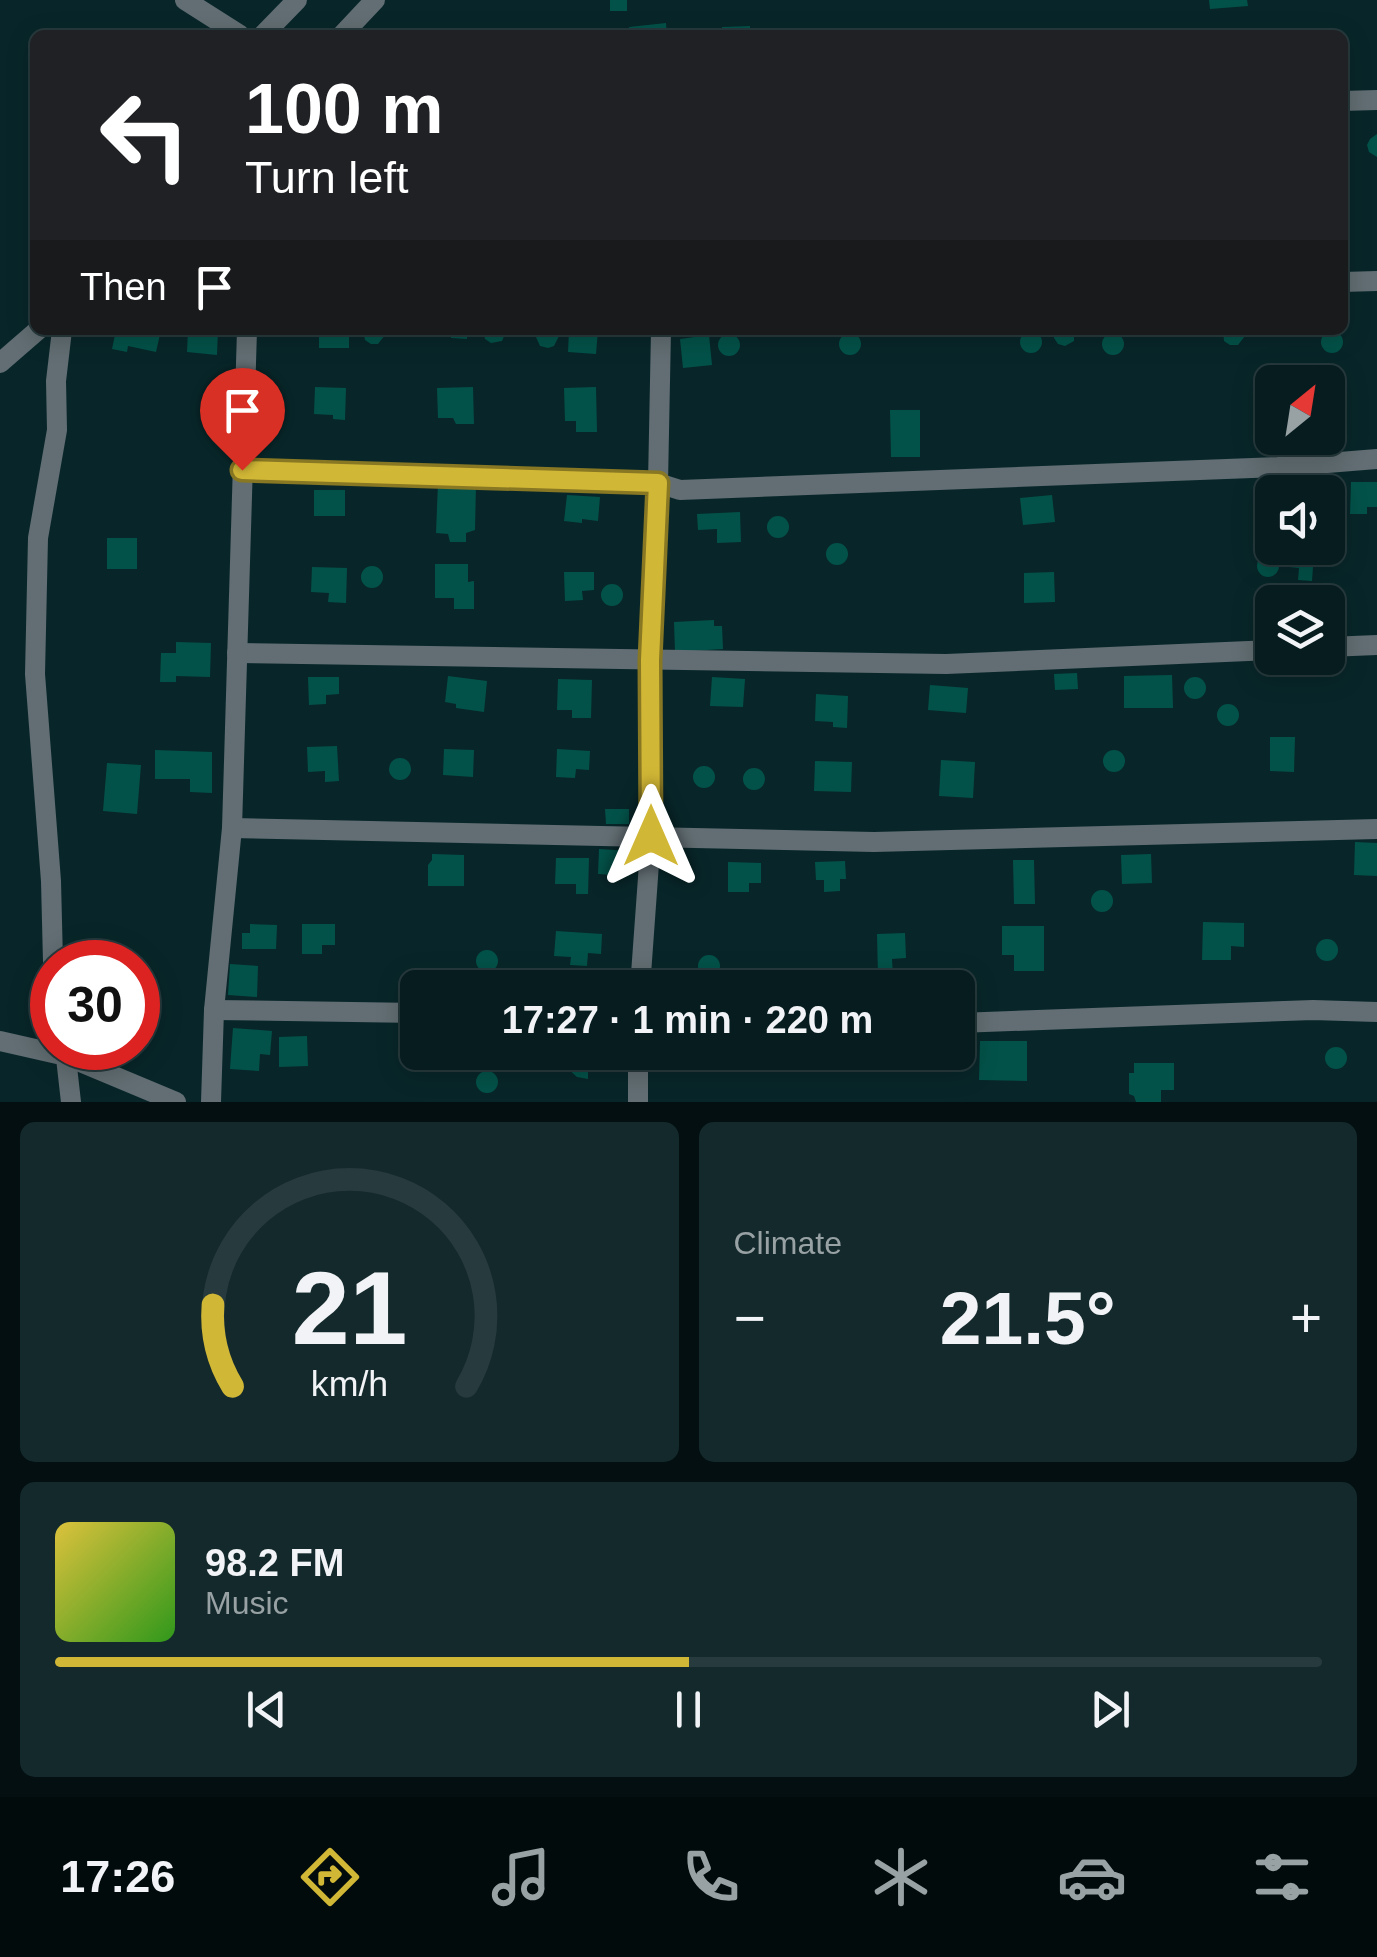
<!DOCTYPE html>
<meta charset="utf-8">
<style>
:root{--surface:#061c1f;--page:#14292c;--text:#f1f3f6;--muted:#98a1a4;--line:#273a3d;--accent:#d1b736}
body{margin:0;font-family:Arial,sans-serif;background:var(--page);color:var(--text);height:100vh;display:flex;flex-direction:column;font-size:38px;white-space:nowrap}
*{box-sizing:border-box;margin:0}
p{font-size:32px;color:var(--muted)}
.icon{flex:none;width:55px;height:55px;fill:none;stroke:currentColor;stroke-width:2;stroke-linecap:round;stroke-linejoin:round}
.map{position:relative;height:1102px;overflow:hidden}
.drawer{display:flex;flex-direction:column;gap:20px;padding:20px;background:#030f11;flex:1}
.drawer>*{flex:none}
.hud{position:absolute;left:30px;top:30px;width:1318px;height:305px;border-radius:15px;box-shadow:0 5px 25px #0003,0 0 0 2px var(--line);background:#202124;color:#fff;overflow:hidden}
.needle{width:65px;rotate:30deg}
.buttons{position:absolute;left:1255px;top:365px;display:grid;gap:20px}
.buttons a{display:grid;place-items:center;width:90px;height:90px;border-radius:15px;background:var(--surface);box-shadow:0 5px 25px #0003,0 0 0 2px var(--line);font-size:50px}
.speed{position:absolute;left:30px;top:940px;display:flex;gap:20px;font-size:50px;font-weight:700;text-align:center}
.speed>*{display:grid;place-content:center;width:130px;height:130px;border-radius:50%;background:var(--surface);box-shadow:0 5px 25px #0003,0 0 0 2px var(--line);line-height:1}
.speed .limit{border:15px solid #d22;background:#fff;color:#111}
.pin{position:absolute;display:grid;place-items:center;width:85px;height:85px;color:#fff;margin:-102px -42px;border-radius:50% 50% 50% 0;rotate:-45deg;box-shadow:0 0 10px #0007}
.pin .icon{rotate:45deg}
.me{position:absolute;width:110px;margin:-55px;rotate:0deg;stroke-linejoin:round;filter:drop-shadow(0 0 8px #0008)}
.turn{display:flex;align-items:center;gap:35px;height:210px;padding:0 50px;font-size:45px}
.turn .icon{width:130px;height:130px;stroke-width:2.5}
.turn b{display:block;font-size:70px;line-height:85px}
.then{display:flex;align-items:center;height:95px;padding:0 50px;background:#0003;gap:20px;font-size:38px}
.big{font-size:75px;font-weight:800;line-height:1.1}
.drawer .widget{flex:1;display:flex;flex-direction:column;justify-content:center;gap:15px;min-width:0;padding:0 35px;border-radius:15px;background:var(--page)}
.drawer .dial{align-items:center;gap:0}
.dial svg{height:260px;overflow:visible;fill:none;stroke:var(--line);stroke-width:7;stroke-linecap:round;text-anchor:middle}
.dial text{fill:var(--text);stroke:none}
.song{display:flex;align-items:center;gap:30px}
.cover{width:120px;height:120px;border-radius:15px;background:linear-gradient(135deg,hsl(50 70% 55%),hsl(110 70% 35%))}
.played{height:10px;border-radius:5px;background:linear-gradient(90deg,var(--accent) 50%,var(--line) 50%)}
.keys{display:flex;justify-content:space-around;direction:ltr}
.heat{display:flex;justify-content:space-between;align-items:center;font-size:55px;direction:ltr}
.drawer .tiles{flex:1;display:grid;gap:20px;grid-template-columns:1fr 1fr}
.widget:last-child{grid-column:span 2}
.trip{position:absolute;left:400px;top:970px;width:575px;height:100px;border-radius:15px;background:var(--surface);box-shadow:0 5px 25px #0003,0 0 0 2px var(--line);font-weight:800;line-height:100px;text-align:center}
.dock{display:flex;height:160px;justify-content:space-around;align-items:center;background:#020b0c;color:var(--muted)}
.dock .icon{width:70px;height:70px}
.dock .selected{color:var(--accent)}
.dock b{font-size:45px;color:var(--text)}
.map>svg:first-child{display:block}
.building{fill:#035249}
.lines{fill:none;stroke-linecap:round;stroke-linejoin:round}
.minor{stroke:#626e73;stroke-width:20}
.route-casing{stroke:#887723;stroke-width:25}
.route{stroke:#d1b736;stroke-width:18}
</style>
<div class="map">
<svg width="1377" height="1102" viewBox="0 0 1377 1102">
<rect width="100%" height="100%" fill="#082629"/>
<g class="building">
<rect x="610" y="0" width="17" height="11"/>
<polygon points="1209,0 1247,0 1248,6 1210,9"/>
<polygon points="666,23 667,35 630,35 629,27"/>
<polygon points="750,26 750,35 722,35 722,27"/>
<rect x="840" y="30" width="29" height="5"/>
<rect x="984" y="30" width="25" height="5"/>
<polygon points="1377,134 1377,157 1369,152 1367,145 1370,139"/>
<polygon points="116,330 161,330 156,352 128,346 127,352 112,349"/>
<polygon points="188,330 218,330 217,355 187,352"/>
<rect x="319" y="330" width="30" height="18"/>
<polygon points="363,330 385,330 385,335 378,344 371,344 365,340"/>
<polygon points="451,330 467,330 467,339 451,338"/>
<polygon points="483,330 506,330 505,334 502,341 491,343 485,339"/>
<polygon points="538,330 556,330 559,336 554,346 548,348 540,346 536,337"/>
<polygon points="569,330 598,330 596,354 568,352"/>
<polygon points="1054,330 1074,330 1074,341 1065,346 1058,344 1054,338"/>
<polygon points="1223,330 1244,330 1245,336 1238,345 1230,345 1224,341"/>
<circle cx="1031" cy="342" r="11"/>
<circle cx="1332" cy="342" r="11"/>
<circle cx="1113" cy="344" r="11"/>
<circle cx="850" cy="344" r="11"/>
<circle cx="729" cy="345" r="11"/>
<polygon points="709,335 712,365 683,368 680,339"/>
<polygon points="315,387 346,388 345,420 333,419 333,415 314,414"/>
<polygon points="473,387 474,424 456,424 453,418 438,418 437,388"/>
<polygon points="596,387 597,432 576,432 576,421 565,421 564,388"/>
<polygon points="890,410 920,410 920,457 891,457"/>
<polygon points="1351,482 1377,482 1377,507 1367,507 1367,514 1350,514"/>
<polygon points="438,483 476,484 475,530 466,533 466,542 450,542 448,534 436,533"/>
<polygon points="1282,483 1310,483 1311,492 1282,492"/>
<rect x="314" y="490" width="31" height="26"/>
<polygon points="1328,494 1336,495 1341,500 1341,511 1335,515 1328,516"/>
<polygon points="567,495 600,497 598,521 582,519 582,523 564,521"/>
<polygon points="1052,495 1055,522 1023,525 1020,498"/>
<polygon points="740,512 741,542 717,543 717,529 698,530 697,514"/>
<circle cx="778" cy="527" r="11"/>
<rect x="107" y="538" width="30" height="31"/>
<circle cx="837" cy="554" r="11"/>
<polygon points="1290,552 1314,553 1312,581 1298,580 1299,568 1289,567"/>
<circle cx="1268" cy="566" r="11"/>
<polygon points="435,564 468,564 468,582 474,581 474,609 454,609 454,598 435,598"/>
<circle cx="372" cy="577" r="11"/>
<polygon points="312,567 347,568 346,603 328,602 329,593 311,592"/>
<polygon points="564,572 594,572 594,590 582,591 583,600 565,601"/>
<polygon points="1054,572 1055,602 1024,603 1024,573"/>
<circle cx="612" cy="595" r="11"/>
<polygon points="714,620 714,626 722,626 723,649 675,652 674,622"/>
<polygon points="176,642 211,643 210,677 176,676 176,682 160,682 161,653 176,653"/>
<polygon points="1077,673 1078,689 1055,690 1054,674"/>
<polygon points="1172,675 1173,708 1124,708 1124,676"/>
<polygon points="448,676 487,681 484,712 456,708 456,704 445,702"/>
<circle cx="1195" cy="688" r="11"/>
<polygon points="308,677 339,677 339,694 326,695 326,704 309,705"/>
<polygon points="712,677 745,679 743,707 710,706"/>
<polygon points="558,679 592,680 591,718 572,718 572,710 557,710"/>
<polygon points="930,685 968,688 966,713 928,710"/>
<polygon points="816,694 848,696 847,728 833,727 833,722 815,721"/>
<circle cx="1228" cy="715" r="11"/>
<polygon points="1270,737 1295,737 1294,772 1270,771"/>
<polygon points="337,746 339,781 325,782 325,771 308,772 307,747"/>
<polygon points="444,749 474,750 473,777 443,775"/>
<polygon points="557,749 590,751 589,770 576,769 575,778 556,777"/>
<circle cx="1114" cy="761" r="11"/>
<polygon points="155,750 212,752 212,793 190,792 190,779 155,779"/>
<circle cx="400" cy="769" r="11"/>
<polygon points="941,760 975,762 973,798 939,796"/>
<polygon points="815,761 852,762 851,792 814,791"/>
<polygon points="107,763 141,765 137,814 103,811"/>
<circle cx="704" cy="777" r="11"/>
<circle cx="754" cy="779" r="11"/>
<polygon points="605,809 629,809 629,824 606,824"/>
<polygon points="1355,842 1377,843 1377,876 1354,875"/>
<polygon points="599,849 630,851 629,876 598,874"/>
<polygon points="432,854 464,855 464,886 428,886 428,865 432,860"/>
<polygon points="1151,854 1152,883 1122,884 1121,855"/>
<polygon points="556,858 589,858 588,894 576,894 576,884 555,884"/>
<polygon points="1013,860 1034,860 1035,904 1014,904"/>
<polygon points="845,861 846,879 840,879 840,891 824,892 824,880 816,880 815,862"/>
<polygon points="728,862 761,863 761,883 749,883 749,892 728,892"/>
<circle cx="1102" cy="901" r="11"/>
<polygon points="1203,922 1244,923 1244,947 1231,946 1231,960 1202,960"/>
<polygon points="250,924 277,925 276,949 242,949 242,933 250,933"/>
<polygon points="302,924 335,924 335,945 322,945 322,954 302,954"/>
<polygon points="1002,926 1044,926 1044,971 1014,971 1014,955 1002,955"/>
<polygon points="556,931 602,934 601,954 588,953 587,966 570,965 571,957 554,956"/>
<polygon points="905,933 906,958 892,959 893,976 878,976 877,934"/>
<circle cx="1327" cy="950" r="11"/>
<circle cx="487" cy="961" r="11"/>
<circle cx="709" cy="966" r="11"/>
<polygon points="230,964 258,966 257,997 228,995"/>
<polygon points="233,1028 272,1031 270,1055 260,1054 259,1071 230,1069"/>
<polygon points="307,1036 308,1066 279,1067 279,1037"/>
<polygon points="980,1041 1027,1041 1027,1081 979,1080"/>
<circle cx="1336" cy="1058" r="11"/>
<rect x="455" y="1052" width="30" height="11"/>
<polygon points="553,1052 588,1053 588,1079 577,1077 566,1067 554,1067"/>
<polygon points="1134,1063 1174,1063 1174,1090 1161,1090 1161,1102 1136,1102 1134,1096 1129,1094 1129,1073 1134,1073"/>
<circle cx="487" cy="1082" r="11"/>
</g>
<g class="lines">
<g class="minor">
<polyline points="185,0 240,35"/>
<polyline points="263,35 297,0"/>
<polyline points="342,35 375,0"/>
<polyline points="1342,101 1377,100"/>
<polyline points="1342,282 1377,281"/>
<polyline points="0,363 38,330"/>
<polyline points="242,469 658,483 680,490 1278,467 1377,459"/>
<polyline points="1328,647 1377,645"/>
<polyline points="237,653 946,664 1272,650"/>
<polyline points="232,828 874,842 1377,829"/>
<polyline points="53,962 51,881 35,674 38,538 57,430 56,381 62,330"/>
<polyline points="640,988 651,836 650,660 658,483 661,330"/>
<polyline points="214,1010 418,1013"/>
<polyline points="958,1023 1313,1010 1377,1012"/>
<polyline points="0,1041 66,1056 176,1102"/>
<polyline points="65,1049 71,1102"/>
<polyline points="211,1102 214,1010 232,828 247,330"/>
<polyline points="638,1102 638,1052"/>
</g>
</g>
<g class="lines">
<defs>
<polyline id="route" points="242,470 658,483 650,660 651,836"/>
</defs>
<use href="#route" class="route-casing"/>
<use href="#route" class="route"/>
</g>
</svg>
<div class="buttons">
<a><svg class="needle" viewBox="-14 -14 28 28"><path d="M0-13l5 13h-10z" fill="#e53935"/><path d="M0 13l5-13h-10z" fill="#98a1a4"/></svg></a>
<a><svg class="icon" aria-label="sound" viewBox="0 0 24 24"><path d="M4 9h4l5-4v14l-5-4H4zM17 9q2 3 0 6"/></svg></a>
<a><svg class="icon" aria-label="layers" viewBox="0 0 24 24"><path d="M12 4l9 5-9 5-9-5zM3 14l9 5 9-5"/></svg></a>
</div>
<div class="speed"><div class="limit">30</div></div>
<div class="pin" style="left:242px;top:470px;background:#d93025"><svg class="icon" aria-label="arrive" viewBox="0 0 24 24"><path d="M6 21V4h12l-3 4 3 4H6"/></svg></div>
<svg class="me" style="left:651px;top:836px" viewBox="-20 -20 40 40"><path d="M0-17L14 15 0 8-14 15z" fill="#d1b736" stroke="#fff" stroke-width="4"/></svg>
<div class="trip">17:27 · 1 min · 220 m</div>
<div class="hud">
<div class="turn"><svg class="icon" aria-label="left" viewBox="0 0 24 24"><path d="M17 20v-9H6M10 6l-5 5 5 5"/></svg><div><b>100 m</b>Turn left</div></div>
<div class="then">Then<svg class="icon" aria-label="arrive" viewBox="0 0 24 24"><path d="M6 21V4h12l-3 4 3 4H6"/></svg></div>
</div>
</div>
<section class="drawer">
<div class="tiles">
<div class="widget dial"><svg viewBox="0 0 100 80">
<path d="M14 69A42 42 0 1 1 86 69"/>
<path d="M14 69A42 42 0 0 1 8 44" stroke="#d1b736"/>
<text x="50" y="56" font-size="32" font-weight="700">21</text>
<text x="50" y="72" font-size="11">km/h</text>
</svg></div>
<div class="widget"><p>Climate</p>
<div class="heat"><a>−</a><b class="big">21.5°</b><a>+</a></div>
</div>
<div class="widget">
<div class="song"><i class="cover"></i><div><b>98.2 FM</b><p>Music</p></div></div>
<div class="played"></div>
<div class="keys"><svg class="icon" aria-label="previous" viewBox="0 0 24 24"><path d="M18 5L8 12l10 7zM5 5v14"/></svg><svg class="icon" aria-label="pause" viewBox="0 0 24 24"><path d="M8 5v14M16 5v14"/></svg><svg class="icon" aria-label="next" viewBox="0 0 24 24"><path d="M6 5l10 7-10 7zM19 5v14"/></svg></div>
</div>
</div>
</section>
<nav class="dock">
<b>17:26</b>
<svg class="icon selected" aria-label="directions" viewBox="0 0 24 24"><path d="M12 3l9 9-9 9-9-9zM9 14v-3h6M13 9l2 2-2 2"/></svg>
<svg class="icon" aria-label="music" viewBox="0 0 24 24"><path d="M9 18V5l10-2v13"/><circle cx="6" cy="18" r="3"/><circle cx="16" cy="16" r="3"/></svg>
<svg class="icon" aria-label="phone" viewBox="0 0 24 24"><path d="M5 4h4l2 5-3 2q2 4 5 5l2-3 5 2v4C11 20 4 13 5 4z"/></svg>
<svg class="icon" aria-label="climate" viewBox="0 0 24 24"><path d="M12 3v18M4 7l16 10M4 17L20 7"/></svg>
<svg class="icon" aria-label="car" viewBox="0 0 24 24"><path d="M5 17H2v-5l4-1 3-4h7l3 4 3 1v5h-3M9 17h6M6 11h13"/><circle cx="7" cy="17" r="2"/><circle cx="17" cy="17" r="2"/></svg>
<svg class="icon" aria-label="filters" viewBox="0 0 24 24"><path d="M4 7h16M4 17h16"/><circle cx="9" cy="7" r="2"/><circle cx="15" cy="17" r="2"/></svg>
</nav>
